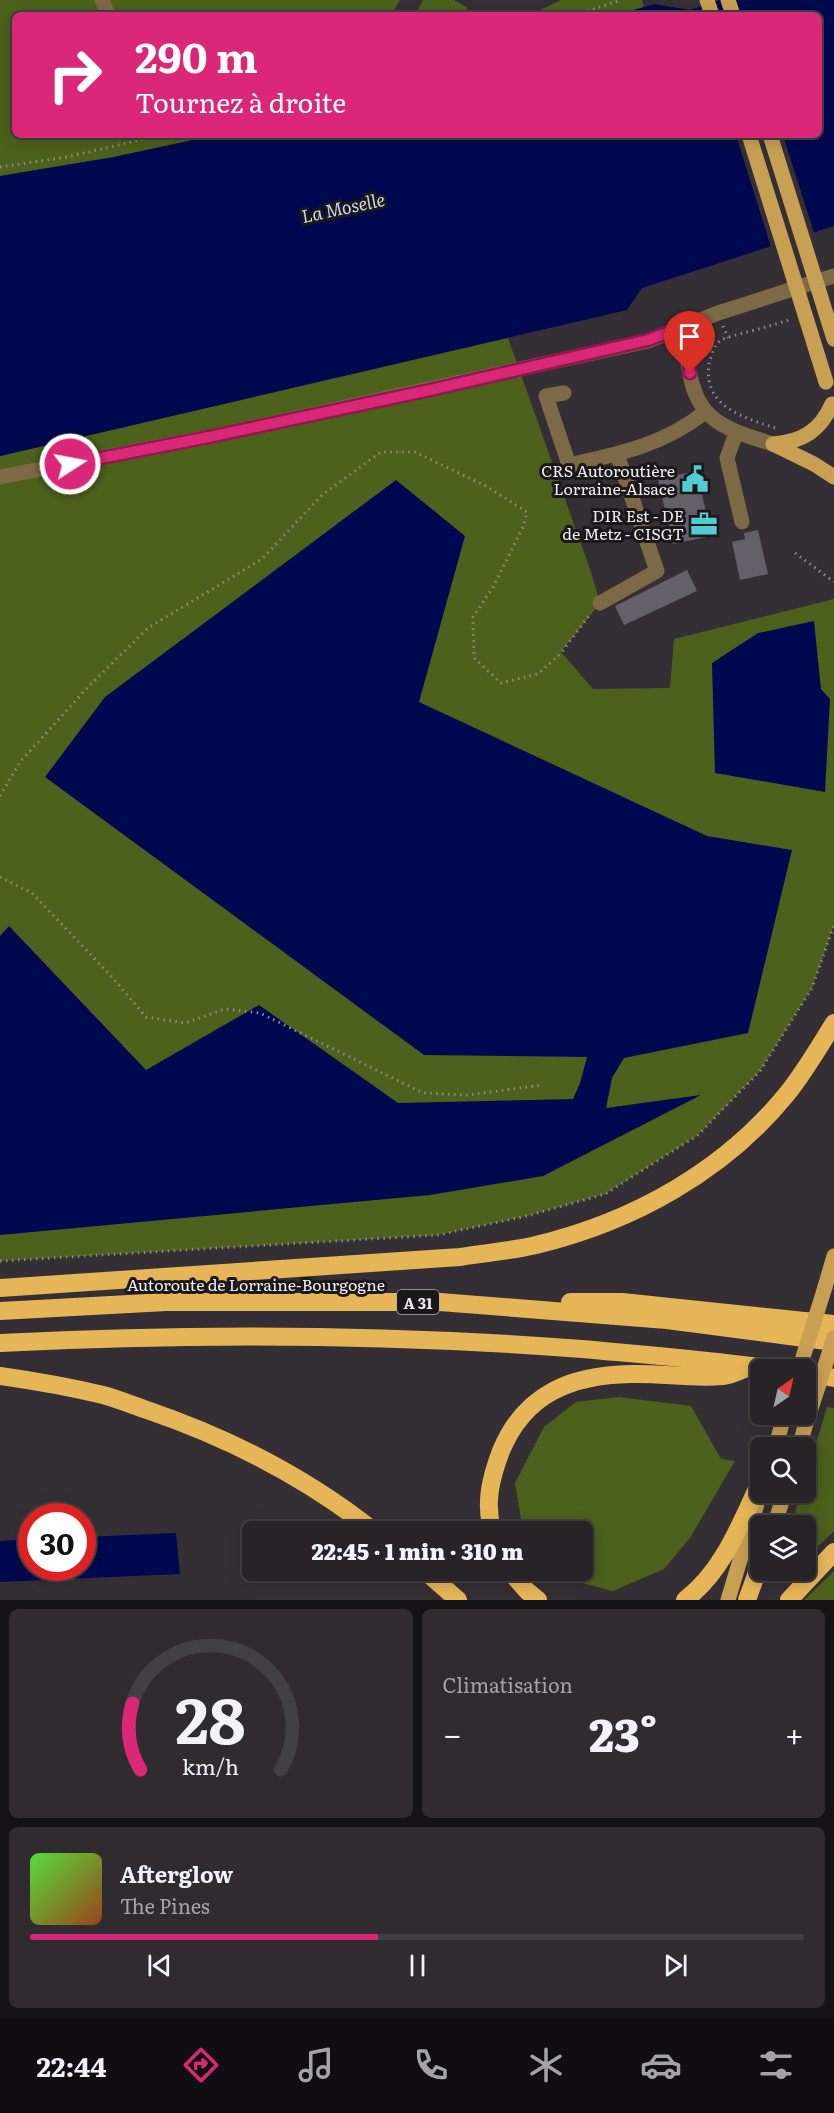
<!DOCTYPE html>
<html lang="fr">
<meta charset="utf-8">
<style>
:root{--surface:#272327;--page:#2f2b2f;--text:#f1f3f6;--muted:#a4a4a7;--line:#434044;--accent:#db2777}
body{margin:0;font-family:Literata,serif;background:var(--page);color:var(--text);height:100vh;display:flex;flex-direction:column;font-size:22px;white-space:nowrap}
*{box-sizing:border-box;margin:0}
p{font-size:20px;color:var(--muted)}
.icon{flex:none;width:33px;height:33px;fill:none;stroke:currentColor;stroke-width:2;stroke-linecap:round;stroke-linejoin:round}
.map{position:relative;height:1600px;overflow:hidden}
.panel{display:flex;flex-direction:column;gap:9px;padding:9px;background:#151315;flex:1}
.panel>*{flex:none}
.banner{position:absolute;left:12px;top:12px;width:810px;height:126px;border-radius:9px;box-shadow:0 3px 15px #0003,0 0 0 2px var(--line);background:#db2777;color:#fff;overflow:hidden}
.needle{width:39px;rotate:34deg}
.fabs{position:absolute;left:750px;top:1359px;display:grid;gap:12px}
.fabs a{display:grid;place-items:center;width:66px;height:66px;border-radius:9px;background:var(--surface);box-shadow:0 3px 15px #0003,0 0 0 2px var(--line);font-size:30px}
.speed{position:absolute;left:18px;top:1503px;display:flex;gap:12px;font-size:30px;font-weight:700;text-align:center}
.speed>*{display:grid;place-content:center;width:78px;height:78px;border-radius:50%;background:var(--surface);box-shadow:0 3px 15px #0003,0 0 0 2px var(--line);line-height:1}
.speed .limit{border:9px solid #d22;background:#fff;color:#111}
.pin{position:absolute;display:grid;place-items:center;width:51px;height:51px;color:#fff;margin:-62px -26px;border-radius:50% 50% 50% 0;rotate:-45deg;box-shadow:0 0 6px #0007}
.pin .icon{rotate:45deg}
.me{position:absolute;width:66px;margin:-33px;rotate:79deg;stroke-linejoin:round;filter:drop-shadow(0 0 4px #0008)}
.turn{display:flex;align-items:center;gap:21px;height:126px;padding:0 24px;font-size:27px}
.turn .icon{width:78px;height:78px;stroke-width:2.5}
.turn b{display:block;font-size:42px;line-height:51px}
.big{font-size:45px;font-weight:800;line-height:1.1}
.panel .tile{flex:1;display:flex;flex-direction:column;justify-content:center;gap:9px;min-width:0;padding:0 21px;border-radius:9px;background:var(--page)}
.panel .dial{align-items:center;gap:0}
.dial svg{height:156px;overflow:visible;fill:none;stroke:var(--line);stroke-width:7;stroke-linecap:round;text-anchor:middle}
.dial text{fill:var(--text);stroke:none}
.song{display:flex;align-items:center;gap:18px}
.cover{width:72px;height:72px;border-radius:9px;background:linear-gradient(135deg,hsl(110 70% 55%),hsl(20 70% 35%))}
.played{height:6px;border-radius:3px;background:linear-gradient(90deg,var(--accent) 45%,var(--line) 45%)}
.keys{display:flex;justify-content:space-around;direction:ltr}
.heat{display:flex;justify-content:space-between;align-items:center;font-size:33px;direction:ltr}
.panel .tiles{flex:1;display:grid;gap:9px;grid-template-columns:1fr 1fr}
.tile:last-child{grid-column:span 2}
.trip{position:absolute;left:242px;top:1521px;width:351px;height:60px;border-radius:9px;background:var(--surface);box-shadow:0 3px 15px #0003,0 0 0 2px var(--line);font-weight:800;line-height:60px;text-align:center}
.dock{display:flex;height:96px;justify-content:space-around;align-items:center;background:#100e10;color:var(--muted)}
.dock .icon{width:42px;height:42px}
.dock .active{color:var(--accent)}
.dock b{font-size:27px;color:var(--text)}
.map>svg:first-child{display:block}
.green{fill:#4c611b}
.water{fill:#00094f}
.pier{fill:#342f34}
.building{fill:#636167}
.lines{fill:none;stroke-linecap:round;stroke-linejoin:round}
.path{stroke:#8d898d;stroke-width:3;stroke-dasharray:1.5 4.5;stroke-linecap:butt}
.minor{stroke:#7d6946;stroke-width:15}
.major{stroke:#c8a054;stroke-width:15}
.highway{stroke:#e6b557;stroke-width:18}
.major-bridge{stroke:#c8a054;stroke-width:15}
.route-casing{stroke:#8e194d;stroke-width:15}
.route{stroke:#db2777;stroke-width:10}
.labels{text-anchor:middle;dominant-baseline:central;stroke-width:6;stroke-linejoin:round;paint-order:stroke}
.shield{fill:#1a181a;stroke:#b1aeb1;stroke-width:1.5}
.shield-label{font-size:15px;font-weight:bold;fill:#f2eff2}
.poi-label{font-size:16px;fill:#f2eff2;stroke:#1a181a;text-anchor:end}
.street-label{font-size:16px;fill:#f2eff2;stroke:#1a181a}
.water-label{font-size:18px;font-style:italic;fill:#cbd6eb;stroke:#1a181a}
</style>
<div class="map">
<svg width="834" height="1600" viewBox="0 0 834 1600">
<rect width="100%" height="100%" fill="#342f34"/>
<g class="green">
<polygon points="0,0 400,0 392,14 374,15 15,15 15,135 216,135 114,157 0,176"/>
<polygon points="423,0 454,0 468,8 461,15 415,15"/>
<polygon points="561,0 642,0 644,7 617,15 530,15"/>
<polygon points="508,338 591,572 600,603 561,652 593,689 670,688 674,639 834,599 834,925 812,988 760,1071 698,1135 605,1194 527,1216 438,1235 0,1261 0,456"/>
<polygon points="619,1397 691,1406 721,1459 735,1461 690,1538 664,1569 613,1591 570,1580 556,1571 582,1570 582,1532 525,1531 522,1525 515,1483 544,1427 576,1402"/>
<polygon points="827,1407 834,1408 834,1531 806,1558 806,1526 791,1525 801,1493 806,1492 806,1477"/>
<polygon points="834,1571 834,1600 804,1600 831,1574"/>
</g>
<g class="water">
<polygon points="720,0 834,0 834,226 642,288 627,310 0,456 0,176 114,157 216,135 819,135 819,15 617,15 654,4 690,10"/>
<polygon points="396,480 465,536 419,702 707,836 792,850 748,1033 624,1058 612,1078 606,1108 701,1095 543,1176 430,1195 0,1235 0,936 9,926 146,1070 259,1005 398,1103 573,1099 580,1083 587,1057 424,1055 45,777 105,697"/>
<polygon points="814,621 821,689 830,699 825,792 715,773 712,663 758,633"/>
<polygon points="176,1533 180,1574 0,1582 0,1541 31,1539 32,1568 82,1568 83,1537"/>
</g>
<polygon class="pier" points="736,135 783,135 815,236 772,250"/>
<g class="building">
<polygon points="697,471 711,536 673,544 658,479"/>
<polygon points="758,530 768,574 740,580 732,542 745,539 744,533"/>
<polygon points="687,570 697,591 624,625 615,606"/>
</g>
<g class="lines">
<g class="path">
<polyline points="576,15 621,0"/>
<polyline points="0,167 67,157 161,135"/>
<polyline points="723,326 728,338"/>
<path d="M775 428C743 417 703 407 709 364 711 356 714 345 721 340 727 337 737 335 743 333 760 329 776 324 792 319"/>
<polyline points="795,553 834,582"/>
<polyline points="0,796 20,762 89,686 148,628 262,559 322,495 381,452 415,452 486,486 527,512 523,527 493,587 473,617 474,658 501,683 538,674 561,653 591,613"/>
<polyline points="0,877 32,893 112,977 146,1017 185,1023 225,1009 260,1013 423,1093 467,1095 543,1085"/>
<polyline points="0,1261 438,1235 527,1216 605,1194 698,1135 760,1071 812,988 834,925"/>
</g>
<g class="minor">
<polyline points="102,0 108,15"/>
<path d="M686 326C687 335 686 345 687 354 693 418 717 427 773 444"/>
<path d="M564 393 546 396 569 465C619 454 664 445 705 412"/>
<polyline points="736,433 727,458 742,522"/>
<polyline points="0,477 209,437 648,341 718,313 834,276"/>
<polyline points="600,603 657,571 617,454"/>
</g>
<g class="major">
<polyline points="707,0 712,15"/>
<polyline points="728,0 733,15"/>
<path d="M773 444C802 442 820 431 832 404"/>
<polyline points="775,445 814,464 834,477"/>
<polyline points="825,1287 834,1256"/>
<polyline points="775,1448 785,1414"/>
<polyline points="799,1448 804,1430"/>
<polyline points="774,1526 785,1492"/>
<polyline points="728,1600 757,1504"/>
</g>
<g class="highway">
<path d="M0 1288 460 1257C485 1253 511 1251 536 1245 632 1222 723 1172 786 1095 804 1073 819 1047 834 1023"/>
<polyline points="570,1302 622,1302 834,1324"/>
<polyline points="0,1311 166,1302 440,1302 667,1320 834,1342"/>
<path d="M0 1343C194 1333 388 1334 582 1349 648 1355 715 1360 781 1370"/>
<polyline points="806,1373 834,1378"/>
<path d="M0 1376C35 1381 69 1387 103 1395 118 1399 132 1405 147 1410 229 1438 307 1478 375 1532"/>
<path d="M493 1532C484 1504 491 1477 501 1451 525 1393 572 1375 631 1374 661 1373 692 1379 723 1376 732 1375 741 1370 749 1367"/>
<polyline points="424,1570 458,1600"/>
<polyline points="509,1570 527,1591 538,1600"/>
<path d="M685 1600C723 1571 740 1525 760 1482"/>
<polyline points="747,1600 760,1564"/>
<polyline points="789,1600 834,1552"/>
</g>
<g class="major-bridge">
<polyline points="749,135 826,382"/>
<polyline points="770,135 834,339"/>
<polyline points="799,1370 825,1287"/>
<polyline points="804,1430 834,1338"/>
</g>
</g>
<g class="lines">
<defs>
<polyline id="route" points="70,464 209,437 430,390 648,340 686,326 690,373"/>
</defs>
<use href="#route" class="route-casing"/>
<use href="#route" class="route"/>
</g>
<defs>
<symbol id="civic-bare" viewBox="-9 -9 18 18"><path d="M-.6-6.5H3V-4.5H.6V-3L4-1V1h2V6H-6V1h2V-1L-.6-3ZM-1.2 2.5V6h2.4V2.5Z" fill="#52ccd0" stroke="#1a181a" stroke-width="2.5" paint-order="stroke"/></symbol>
<symbol id="office-bare" viewBox="-9 -9 18 18"><path d="M-6-3h4V-5.5h4V-3h4V5H-6ZM-1-4.5V-3h2v-1.5ZM-6 0V1H6V0Z" fill="#52ccd0" stroke="#1a181a" stroke-width="2.5" paint-order="stroke"/></symbol>
</defs>
<g fill-rule="evenodd">
<use href="#civic-bare" x="676" y="460" width="38" height="38"/>
<use href="#office-bare" x="685" y="505" width="38" height="38"/>
</g>
<g class="labels">
<rect class="shield" x="397" y="1290" width="42" height="24" rx="4.5"/>
<g class="shield-label">
<text x="418" y="1302">A 31</text>
</g>
<g class="poi-label">
<text x="675" y="470">CRS Autoroutière<tspan x="675" dy="18">Lorraine-Alsace</tspan></text>
<text x="684" y="515">DIR Est - DE<tspan x="684" dy="18">de Metz - CISGT</tspan></text>
</g>
<g class="street-label">
<text x="256" y="1284">Autoroute de Lorraine-Bourgogne</text>
</g>
<g class="water-label">
<text transform="translate(343 207) rotate(-12)">La Moselle</text>
</g>
</g>
</svg>
<div class="fabs">
<a><svg class="needle" viewBox="-14 -14 28 28"><path d="M0-13l5 13h-10z" fill="#e53935"/><path d="M0 13l5-13h-10z" fill="#a4a4a7"/></svg></a>
<a><svg class="icon" aria-label="search" viewBox="0 0 24 24"><circle cx="10" cy="10" r="6"/><path d="M15 15l6 6"/></svg></a>
<a><svg class="icon" aria-label="layers" viewBox="0 0 24 24"><path d="M12 4l9 5-9 5-9-5zM3 14l9 5 9-5"/></svg></a>
</div>
<div class="speed"><div class="limit">30</div></div>
<div class="pin" style="left:690px;top:373px;background:#d93025"><svg class="icon" aria-label="arrive" viewBox="0 0 24 24"><path d="M6 21V4h12l-3 4 3 4H6"/></svg></div>
<svg class="me" style="left:70px;top:464px" viewBox="-20 -20 40 40"><circle r="17" fill="#db2777" stroke="#fff" stroke-width="3"/><path d="M0-11L8 9 0 5-8 9z" fill="#fff"/></svg>
<div class="trip">22:45 · 1 min · 310 m</div>
<div class="banner">
<div class="turn"><svg class="icon" aria-label="right" viewBox="0 0 24 24"><path d="M7 20v-9h11M14 6l5 5-5 5"/></svg><div><b>290 m</b>Tournez à droite</div></div>
</div>
</div>
<section class="panel">
<div class="tiles">
<div class="tile dial"><svg viewBox="0 0 100 80">
<path d="M14 69A42 42 0 1 1 86 69"/>
<path d="M14 69A42 42 0 0 1 10 35" stroke="#db2777"/>
<text x="50" y="56" font-size="32" font-weight="700">28</text>
<text x="50" y="72" font-size="11">km/h</text>
</svg></div>
<div class="tile"><p>Climatisation</p>
<div class="heat"><a>−</a><b class="big">23°</b><a>+</a></div>
</div>
<div class="tile">
<div class="song"><i class="cover"></i><div><b>Afterglow</b><p>The Pines</p></div></div>
<div class="played"></div>
<div class="keys"><svg class="icon" aria-label="previous" viewBox="0 0 24 24"><path d="M18 5L8 12l10 7zM5 5v14"/></svg><svg class="icon" aria-label="pause" viewBox="0 0 24 24"><path d="M8 5v14M16 5v14"/></svg><svg class="icon" aria-label="next" viewBox="0 0 24 24"><path d="M6 5l10 7-10 7zM19 5v14"/></svg></div>
</div>
</div>
</section>
<nav class="dock">
<b>22:44</b>
<svg class="icon active" aria-label="directions" viewBox="0 0 24 24"><path d="M12 3l9 9-9 9-9-9zM9 14v-3h6M13 9l2 2-2 2"/></svg>
<svg class="icon" aria-label="music" viewBox="0 0 24 24"><path d="M9 18V5l10-2v13"/><circle cx="6" cy="18" r="3"/><circle cx="16" cy="16" r="3"/></svg>
<svg class="icon" aria-label="phone" viewBox="0 0 24 24"><path d="M5 4h4l2 5-3 2q2 4 5 5l2-3 5 2v4C11 20 4 13 5 4z"/></svg>
<svg class="icon" aria-label="climate" viewBox="0 0 24 24"><path d="M12 3v18M4 7l16 10M4 17L20 7"/></svg>
<svg class="icon" aria-label="car" viewBox="0 0 24 24"><path d="M5 17H2v-5l4-1 3-4h7l3 4 3 1v5h-3M9 17h6M6 11h13"/><circle cx="7" cy="17" r="2"/><circle cx="17" cy="17" r="2"/></svg>
<svg class="icon" aria-label="filters" viewBox="0 0 24 24"><path d="M4 7h16M4 17h16"/><circle cx="9" cy="7" r="2"/><circle cx="15" cy="17" r="2"/></svg>
</nav>
